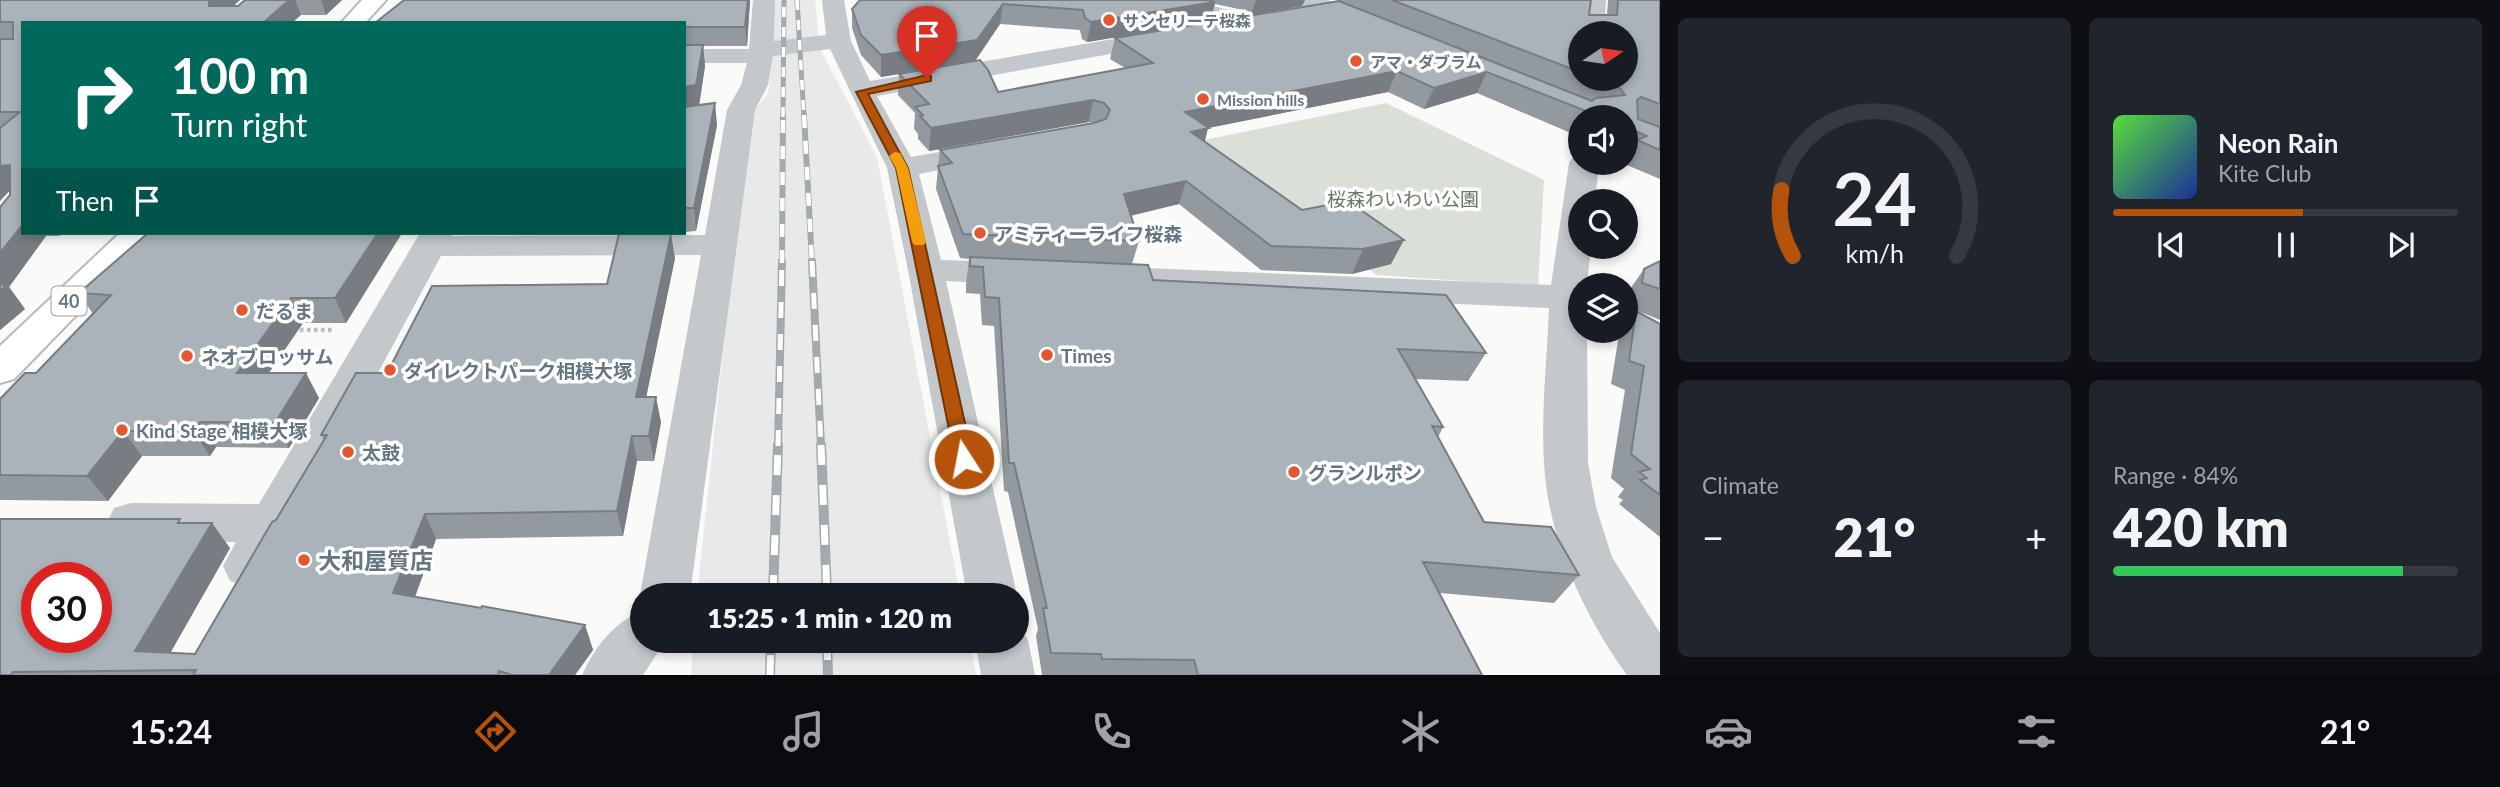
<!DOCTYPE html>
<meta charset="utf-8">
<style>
:root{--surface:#171b24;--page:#20242c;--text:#f1f3f6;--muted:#9ea1a6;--line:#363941;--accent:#b45309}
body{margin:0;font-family:Lato,"Noto Sans JP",sans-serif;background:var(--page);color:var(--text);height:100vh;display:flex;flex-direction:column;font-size:26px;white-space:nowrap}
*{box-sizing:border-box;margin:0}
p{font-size:23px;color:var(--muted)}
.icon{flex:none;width:38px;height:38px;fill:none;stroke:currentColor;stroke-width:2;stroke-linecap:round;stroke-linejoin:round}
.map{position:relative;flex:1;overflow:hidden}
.sheet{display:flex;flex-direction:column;gap:18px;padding:18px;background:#0d0f14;width:840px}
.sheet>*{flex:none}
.guide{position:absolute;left:21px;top:21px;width:665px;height:214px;border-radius:0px;box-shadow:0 4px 10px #0003;background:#00695c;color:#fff;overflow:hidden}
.needle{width:46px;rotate:77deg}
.fabs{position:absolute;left:1568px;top:21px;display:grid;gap:14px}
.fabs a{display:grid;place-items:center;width:70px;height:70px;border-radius:50%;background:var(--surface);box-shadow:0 4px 10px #0003;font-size:35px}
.speed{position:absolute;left:21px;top:562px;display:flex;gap:14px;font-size:35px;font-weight:700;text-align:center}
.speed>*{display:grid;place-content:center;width:91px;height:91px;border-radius:50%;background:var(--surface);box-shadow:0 4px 10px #0003;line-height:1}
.speed .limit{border:10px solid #d22;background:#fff;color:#111}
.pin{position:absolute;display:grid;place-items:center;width:60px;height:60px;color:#fff;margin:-72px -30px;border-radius:50% 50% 50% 0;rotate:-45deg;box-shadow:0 0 7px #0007}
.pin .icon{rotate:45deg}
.me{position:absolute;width:77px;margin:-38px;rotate:349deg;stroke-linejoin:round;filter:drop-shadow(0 0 5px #0008)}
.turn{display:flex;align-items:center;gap:24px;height:147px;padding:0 35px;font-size:32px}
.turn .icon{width:91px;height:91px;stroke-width:2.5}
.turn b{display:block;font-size:49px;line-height:60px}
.then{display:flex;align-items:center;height:66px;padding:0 35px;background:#0003;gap:14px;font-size:26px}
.big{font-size:52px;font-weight:800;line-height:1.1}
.sheet .tile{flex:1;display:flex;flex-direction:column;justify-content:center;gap:10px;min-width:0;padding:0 24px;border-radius:10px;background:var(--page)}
.sheet .dial{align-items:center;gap:0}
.dial svg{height:182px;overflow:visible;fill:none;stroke:var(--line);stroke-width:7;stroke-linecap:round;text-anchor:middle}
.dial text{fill:var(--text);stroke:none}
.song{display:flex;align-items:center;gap:21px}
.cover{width:84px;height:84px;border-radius:10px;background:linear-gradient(135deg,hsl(110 70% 55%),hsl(230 70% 35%))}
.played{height:7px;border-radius:4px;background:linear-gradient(90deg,var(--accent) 55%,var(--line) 55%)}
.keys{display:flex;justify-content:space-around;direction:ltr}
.heat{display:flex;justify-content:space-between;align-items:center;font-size:38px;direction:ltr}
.charge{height:10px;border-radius:5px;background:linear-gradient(90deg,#34c759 84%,var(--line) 0)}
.sheet .tiles{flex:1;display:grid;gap:18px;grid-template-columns:repeat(2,1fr)}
.trip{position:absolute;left:630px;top:583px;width:399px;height:70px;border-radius:35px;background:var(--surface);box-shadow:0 4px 10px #0003;font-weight:800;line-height:70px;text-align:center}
.dock{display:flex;height:112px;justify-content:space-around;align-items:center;background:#090b0e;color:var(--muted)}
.dock .icon{width:49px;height:49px}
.dock .on{color:var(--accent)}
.dock b{font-size:32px;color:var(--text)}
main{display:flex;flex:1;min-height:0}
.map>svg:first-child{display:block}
.built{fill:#e8e9e9}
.green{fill:#dadfd7}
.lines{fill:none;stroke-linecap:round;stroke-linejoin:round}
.major-casing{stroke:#b5babe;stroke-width:4}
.path{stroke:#bbbfc2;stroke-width:4.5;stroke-dasharray:3.5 3.5;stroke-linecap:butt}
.minor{fill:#c3c8cc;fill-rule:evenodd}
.major{fill:#fff;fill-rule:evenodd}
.rail-far3-casing{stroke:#a2aab0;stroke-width:5}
.rail-far2-casing{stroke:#a2aab0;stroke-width:6}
.rail-far1-casing{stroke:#a2aab0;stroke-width:8}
.rail-casing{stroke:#a2aab0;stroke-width:10}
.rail-far3{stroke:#fff;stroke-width:3.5;stroke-dasharray:10;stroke-linecap:butt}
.rail-far2{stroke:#fff;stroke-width:4.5;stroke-dasharray:13;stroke-linecap:butt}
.rail-far1{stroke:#fff;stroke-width:5;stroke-dasharray:16;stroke-linecap:butt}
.rail{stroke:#fff;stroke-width:7;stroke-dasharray:20;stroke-linecap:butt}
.wall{fill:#929a9f;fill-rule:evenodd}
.shaded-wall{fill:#777d82}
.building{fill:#aab3b9;stroke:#777d82;stroke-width:2;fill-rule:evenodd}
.route{fill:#b45309;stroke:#753606;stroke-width:2}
.slow{fill:#f59e0b}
.poi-dot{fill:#e4572e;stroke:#fff;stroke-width:2.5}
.labels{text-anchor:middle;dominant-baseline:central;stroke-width:7;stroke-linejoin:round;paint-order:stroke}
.far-poi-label{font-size:16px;font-weight:bold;fill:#657683;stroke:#fff;text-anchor:start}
.shield{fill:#fff;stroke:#939fa8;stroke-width:2}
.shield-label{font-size:18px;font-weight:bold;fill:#657683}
.park-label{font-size:19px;fill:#687a64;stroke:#fff}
.poi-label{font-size:19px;font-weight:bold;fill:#657683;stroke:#fff;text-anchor:start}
.near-poi-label{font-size:23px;font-weight:bold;fill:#657683;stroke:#fff;text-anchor:start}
</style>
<main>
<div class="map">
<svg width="1660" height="675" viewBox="0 0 1660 675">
<rect width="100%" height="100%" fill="#fafaf8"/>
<g class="built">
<polygon points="770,0 815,0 819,39 769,45"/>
<polygon points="819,47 877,157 960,595 697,595 748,117 768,94 773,54"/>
<polygon points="693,641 969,641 976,675 691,675"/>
</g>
<polygon class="green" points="1386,103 1544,180 1538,286 1377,275 1194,142"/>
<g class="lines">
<defs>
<g id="major">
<polygon points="362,0 386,0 365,23 341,23"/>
<polygon points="120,233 156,233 14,379 0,383 0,346"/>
</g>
</defs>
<use href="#major" class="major-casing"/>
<polyline class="path" points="293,330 333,330"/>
<g class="minor">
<polygon points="753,0 775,0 774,41 826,35 822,0 844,0 851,41 870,81 1166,30 1174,32 1178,37 1174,42 1166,44 877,96 911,157 991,143 1001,146 1006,152 1001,158 919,174 941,260 1022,263 1035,266 1040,274 1035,282 1022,285 946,281 1017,595 1017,597 967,595 908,270 887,168 830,49 773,56 768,85 755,110 690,595 642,595 642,601 640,595 701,255 441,256 266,581 248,587 230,581 223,566 236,542 131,541 114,536 107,522 114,508 131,503 259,504 420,233 454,233 452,236 705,235 727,110 741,85 747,63 684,63 684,49 749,49"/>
<polygon points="1151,0 1189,0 1262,18 1266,23 1262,28 1254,30 1154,5"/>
<polygon points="1298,0 1328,0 1373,19 1377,24 1373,29 1357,29 1301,5"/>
<polygon points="1584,0 1606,0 1604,33 1580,33"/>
<path d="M1580 155V163H1599L1595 201H1580V247H1591L1587 285H1580V331H1587L1588 463 1596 507 1612 557 1660 633V675H1627C1584 616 1548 538 1544 463 1541 412 1547 359 1549 308L1099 288 1086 285 1081 277 1086 269 1099 266 1551 285 1569 163 1573 157Z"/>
<path d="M642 611V640H666L643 675H582C594 648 614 622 642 611Z"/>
<polygon points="1017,622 1028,640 1035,675 981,675 975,640 1017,640"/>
</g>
<use href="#major" class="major"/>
<defs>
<g id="rail-far3">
<polyline points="797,0 804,117"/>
<polyline points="783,117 784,0"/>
</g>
<g id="rail-far2">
<polyline points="804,115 812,263"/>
<polyline points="782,263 783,115"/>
</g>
<g id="rail-far1">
<polyline points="812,261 821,446"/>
<polyline points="778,446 782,261"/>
</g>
<g id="rail">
<polyline points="821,445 827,595"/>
<polyline points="773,595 778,445"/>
<polyline points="827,640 828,675"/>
<polyline points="770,675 771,640"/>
</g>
</defs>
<use href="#rail-far3" class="rail-far3-casing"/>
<use href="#rail-far2" class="rail-far2-casing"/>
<use href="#rail-far1" class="rail-far1-casing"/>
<use href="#rail" class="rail-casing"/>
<use href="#rail-far3" class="rail-far3"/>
<use href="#rail-far2" class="rail-far2"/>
<use href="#rail-far1" class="rail-far1"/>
<use href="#rail" class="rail"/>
</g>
<g class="wall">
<polygon points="0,0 240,0 233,6 238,6 245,0 342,0 326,15 301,15 23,23 23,233 62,233 59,236 46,236 9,287 25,309 0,330 10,195 10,190 0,201"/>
<polygon points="750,0 747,46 703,46 705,66 699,105 717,125 696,231 684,232 684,23"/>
<polygon points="860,0 1305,0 1302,6 1251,15 1248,11 1215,4 1210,22 1087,42 1082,39 1080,30 1000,24 975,61 881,77 861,55 852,28 852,9"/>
<path d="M1336 0H1591L1589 15H1607L1608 0H1660V179L1622 163H1626V117H1580V137L1477 93 1424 109 1388 92 1208 128 1205 141 1302 210 1391 264 1352 274 1261 270 1179 204 1131 216 1139 241 1132 264 1153 280 1486 353 1468 381 1415 379 1443 427 1438 437 1484 522 1579 575 1554 603 1440 593 1482 675H1042L1036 636 1038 629 1008 492 1004 491 994 326 982 325 980 294 966 293V285L969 259 960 258 936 189 938 166 940 150 1092 123 1089 122 929 151 918 139V134L914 129 915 113 898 95 899 74 998 92 1125 68 1110 59 1115 38 1338 1ZM1580 33 1626 79H1580Z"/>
<polygon points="148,233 402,233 346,323 303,323 269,373 319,398 289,448 216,447 210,456 142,456 108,501 0,500 0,399 36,373 93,314 79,293"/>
<polygon points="675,258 646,397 661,422 654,461 637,461 623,536 436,539 415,597 585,625 593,650 575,675 0,675 182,523 230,548 170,653 195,654 324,441 321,435 387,373 607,284"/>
<polygon points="1660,261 1660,320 1626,306 1628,292 1644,269"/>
<polygon points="1636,311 1660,324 1660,537 1619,504 1623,500 1618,497 1624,489 1611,478 1625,390 1611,384 1619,335 1622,331 1626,331 1626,325"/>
</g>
<g class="shaded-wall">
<polygon points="212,0 240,0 217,21 209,6 209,2"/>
<polygon points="289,0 295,0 301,15 292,23 263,23"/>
<polygon points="321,0 342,0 326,15"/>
<polygon points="748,0 750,0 747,46 745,27"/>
<polygon points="1256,0 1305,0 1302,6 1251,15"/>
<polygon points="1215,2 1210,22 1087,42 1091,22"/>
<polygon points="1003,4 1000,24 975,61 881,77 881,55"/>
<polygon points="703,45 705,66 699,106 684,109 684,87"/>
<polygon points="1397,71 1388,92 1208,128 1202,151 1184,154 1185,112"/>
<polygon points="1487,72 1477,93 1424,109 1434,88"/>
<polygon points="1093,100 1089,122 929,151 931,128"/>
<polygon points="715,103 717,125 696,231 694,208"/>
<polygon points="10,165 12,188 0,201 0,166"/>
<polygon points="1186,181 1179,204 1118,218 1124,194"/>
<polygon points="23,224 23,233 43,233 46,236 9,287 25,309 0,330 0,253"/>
<polygon points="378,233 402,233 346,323 335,298"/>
<polygon points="671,234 675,258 641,422 636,397"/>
<polygon points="1404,240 1391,264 1352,274 1363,249"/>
<polygon points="291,298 303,323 252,397 237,373"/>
<polygon points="306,373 319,398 289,448 275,423"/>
<polygon points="656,397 661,422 654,461 649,436"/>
<polygon points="200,422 216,447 210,456 193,431"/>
<polygon points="123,431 142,456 108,501 87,476"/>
<polygon points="632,436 637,461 623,536 617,511"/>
<polygon points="425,514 436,539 407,618 393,593"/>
<polygon points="212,523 230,548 160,671 135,651"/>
<polygon points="585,625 593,650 575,675 549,675"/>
</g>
<g class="building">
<polygon points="0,0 212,0 209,2 209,6 238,6 245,0 289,0 263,23 23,23 23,224 0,253 0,207 10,195 10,165 0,166 0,128 20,112 0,112 0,39 13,39 13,22 0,22"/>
<polygon points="404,0 748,0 745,27 684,27 684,23 375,23"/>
<polygon points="860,0 1208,0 1215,2 1091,22 1085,18 1083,10 1003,4 977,40 881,55 861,35 852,9"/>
<polygon points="1392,0 1591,0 1589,15 1617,15 1618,0 1660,0 1660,104 1641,97 1637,100 1638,119 1660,127 1660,150 1637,140 1647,136 1626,127 1626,117 1601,117 1487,72 1434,88 1397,71 1185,112 1209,128 1191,132 1302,210 1348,201 1404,240 1363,249 1271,246 1186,181 1124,194 1139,241 963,234 938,166 952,163 940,150 1094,123 1106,119 1110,110 1104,103 1093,100 931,128 920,116 923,115 915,107 929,104 899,74 980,60 988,70 998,92 1153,63 1115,38 1339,1 1592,101 1596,98 1625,95 1619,87 1598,79 1626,79 1626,33 1580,33 1580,72"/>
<polygon points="684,45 703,45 696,85 684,87"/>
<polygon points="715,103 694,208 684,208 684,107"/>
<polygon points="148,233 378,233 335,298 291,298 237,373 306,373 275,423 200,422 193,431 123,431 87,476 0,475 0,399 25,373 36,373 111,295 79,293"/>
<path d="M619 234H671L636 397H656L649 436H632L617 511 425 514 393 593 481 608 482 606 585 625 549 675H512L499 671 498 675H193L196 670 13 672 11 675H0V519H180L178 523H212L135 651 195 654 272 522 276 520 327 435H321L356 373H387L432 286 607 284ZM37 578H96V637H37Z"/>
<polygon points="970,257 1148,265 1153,280 1446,295 1486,353 1398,349 1443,427 1432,426 1484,522 1551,527 1579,575 1423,562 1482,675 1198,675 1194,660 1102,659 1101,654 1051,653 1043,608 1047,608 1014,463 1009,463 999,298 985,297 983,267 970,266"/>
<polygon points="1660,261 1660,289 1642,283 1644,269"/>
<polygon points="0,285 7,285 0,291"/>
<polygon points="1636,311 1660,324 1660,495 1640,480 1647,478 1639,472 1650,469 1631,454 1644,366 1629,361"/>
</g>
<polygon class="route" points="927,75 931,76 931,81 868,94 908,168 973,459 971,464 958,464 955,459 896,168 856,92"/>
<polygon class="slow" points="895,152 900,153 908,168 926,242 924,245 915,245 912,242 896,168 889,156"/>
<g class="poi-dot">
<circle cx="1109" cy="20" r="7"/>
<circle cx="1356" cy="61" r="7"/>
<circle cx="1203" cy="99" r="7"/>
<circle cx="980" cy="233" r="7"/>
<circle cx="242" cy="310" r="7"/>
<circle cx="1047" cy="355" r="7"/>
<circle cx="187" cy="356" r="7"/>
<circle cx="390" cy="370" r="7"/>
<circle cx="122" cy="430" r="7"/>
<circle cx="348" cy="452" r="7"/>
<circle cx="1294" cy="472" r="7"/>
<circle cx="304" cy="560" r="7"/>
</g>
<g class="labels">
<g class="far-poi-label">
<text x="1123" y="20">サンセリーテ桜森</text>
<text x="1370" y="61">アマ・ダブラム</text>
<text x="1217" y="99">Mission hills</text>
</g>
<rect class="shield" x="51.5" y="286.5" width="35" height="29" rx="5"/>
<g class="shield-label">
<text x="69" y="301">40</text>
</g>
<g class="park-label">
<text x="1403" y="198">桜森わいわい公園</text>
</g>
<g class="poi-label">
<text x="994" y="233">アミティーライフ桜森</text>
<text x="256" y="310">だるま</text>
<text x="1061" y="355">Times</text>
<text x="201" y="356">ネオブロッサム</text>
<text x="404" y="370">ダイレクトパーク相模大塚</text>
<text x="136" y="430">Kind Stage 相模大塚</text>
<text x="362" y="452">太鼓</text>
<text x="1308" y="472">グランルポン</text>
</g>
<g class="near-poi-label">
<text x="318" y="560">大和屋質店</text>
</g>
</g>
</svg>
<div class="fabs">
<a><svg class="needle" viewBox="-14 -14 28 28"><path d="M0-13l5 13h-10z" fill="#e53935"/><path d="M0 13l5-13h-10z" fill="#9ea1a6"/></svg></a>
<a><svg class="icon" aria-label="sound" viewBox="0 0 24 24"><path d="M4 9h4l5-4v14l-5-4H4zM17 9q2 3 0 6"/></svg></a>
<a><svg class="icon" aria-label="search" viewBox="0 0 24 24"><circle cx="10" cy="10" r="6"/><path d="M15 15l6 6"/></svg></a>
<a><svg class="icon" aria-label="layers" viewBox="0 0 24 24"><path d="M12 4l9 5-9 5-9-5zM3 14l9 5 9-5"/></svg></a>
</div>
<div class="speed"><div class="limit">30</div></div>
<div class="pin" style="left:927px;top:78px;background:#d93025"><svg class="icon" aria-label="arrive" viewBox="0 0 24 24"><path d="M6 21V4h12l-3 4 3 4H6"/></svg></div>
<svg class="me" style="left:964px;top:459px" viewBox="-20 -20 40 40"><circle r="17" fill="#b45309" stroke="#fff" stroke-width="3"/><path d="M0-11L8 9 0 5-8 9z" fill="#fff"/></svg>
<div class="trip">15:25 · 1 min · 120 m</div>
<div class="guide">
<div class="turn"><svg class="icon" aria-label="right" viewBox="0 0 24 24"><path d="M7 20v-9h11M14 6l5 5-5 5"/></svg><div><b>100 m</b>Turn right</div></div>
<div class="then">Then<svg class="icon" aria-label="arrive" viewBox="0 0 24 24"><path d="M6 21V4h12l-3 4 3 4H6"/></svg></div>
</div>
</div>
<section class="sheet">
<div class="tiles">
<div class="tile dial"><svg viewBox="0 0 100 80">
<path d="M14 69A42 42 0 1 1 86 69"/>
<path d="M14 69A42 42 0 0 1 9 40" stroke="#b45309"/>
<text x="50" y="56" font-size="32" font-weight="700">24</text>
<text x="50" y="72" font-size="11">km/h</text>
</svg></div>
<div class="tile">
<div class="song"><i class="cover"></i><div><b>Neon Rain</b><p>Kite Club</p></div></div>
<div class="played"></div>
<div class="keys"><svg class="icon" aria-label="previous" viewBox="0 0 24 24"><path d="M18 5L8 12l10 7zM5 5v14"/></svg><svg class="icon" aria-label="pause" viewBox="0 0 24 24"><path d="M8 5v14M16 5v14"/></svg><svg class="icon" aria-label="next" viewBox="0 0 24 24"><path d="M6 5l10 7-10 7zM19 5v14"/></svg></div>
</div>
<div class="tile"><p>Climate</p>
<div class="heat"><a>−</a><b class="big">21°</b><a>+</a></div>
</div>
<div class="tile"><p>Range · 84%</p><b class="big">420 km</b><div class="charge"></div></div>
</div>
</section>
</main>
<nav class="dock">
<b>15:24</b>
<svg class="icon on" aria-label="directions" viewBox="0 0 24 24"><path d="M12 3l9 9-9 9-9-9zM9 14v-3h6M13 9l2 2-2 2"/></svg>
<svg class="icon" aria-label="music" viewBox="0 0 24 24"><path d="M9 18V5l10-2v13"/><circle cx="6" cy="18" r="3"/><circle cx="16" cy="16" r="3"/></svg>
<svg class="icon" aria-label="phone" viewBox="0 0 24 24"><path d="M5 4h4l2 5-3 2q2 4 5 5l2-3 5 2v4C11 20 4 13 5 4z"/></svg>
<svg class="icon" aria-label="climate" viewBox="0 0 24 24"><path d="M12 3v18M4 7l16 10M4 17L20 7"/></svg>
<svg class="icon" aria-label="car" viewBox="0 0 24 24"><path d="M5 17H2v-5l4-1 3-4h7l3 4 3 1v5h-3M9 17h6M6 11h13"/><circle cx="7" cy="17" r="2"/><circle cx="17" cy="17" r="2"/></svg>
<svg class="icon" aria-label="filters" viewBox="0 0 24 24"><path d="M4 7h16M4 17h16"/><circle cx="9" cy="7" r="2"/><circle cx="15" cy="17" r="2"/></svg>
<b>21°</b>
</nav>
